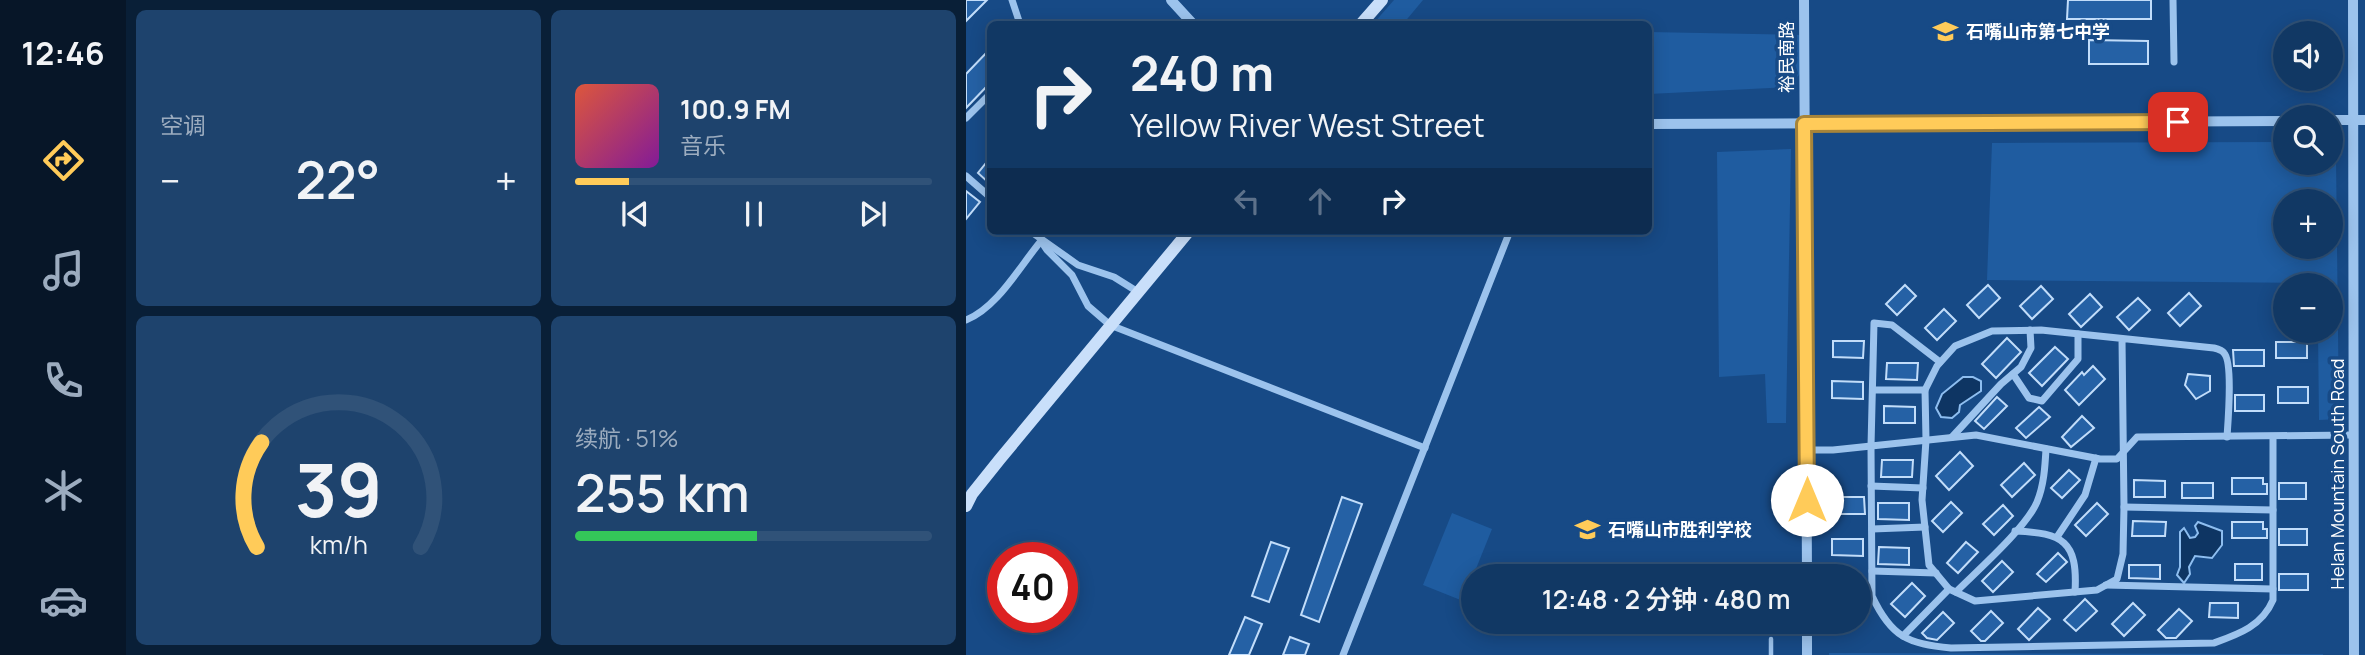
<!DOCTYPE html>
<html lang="zh">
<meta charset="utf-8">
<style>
:root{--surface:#113864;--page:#1e436d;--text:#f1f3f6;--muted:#9cacbf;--line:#305278;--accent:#ffcb59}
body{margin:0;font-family:Manrope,"Noto Sans SC",sans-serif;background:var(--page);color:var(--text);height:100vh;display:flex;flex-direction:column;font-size:26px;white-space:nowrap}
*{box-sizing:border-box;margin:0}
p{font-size:23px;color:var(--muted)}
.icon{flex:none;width:38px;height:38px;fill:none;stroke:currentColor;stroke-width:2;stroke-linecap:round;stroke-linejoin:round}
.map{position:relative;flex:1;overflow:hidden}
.drawer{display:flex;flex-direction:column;gap:10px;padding:10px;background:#091f37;width:840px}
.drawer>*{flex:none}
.banner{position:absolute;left:21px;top:21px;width:665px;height:214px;border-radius:10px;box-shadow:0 4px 18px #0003,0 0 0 2px var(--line);background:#113864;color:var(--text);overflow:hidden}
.tools{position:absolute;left:1307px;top:21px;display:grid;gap:14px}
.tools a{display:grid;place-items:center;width:70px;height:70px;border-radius:50%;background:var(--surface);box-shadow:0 4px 18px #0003,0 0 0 2px var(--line);font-size:35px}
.speed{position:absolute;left:21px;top:542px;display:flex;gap:14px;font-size:35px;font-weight:700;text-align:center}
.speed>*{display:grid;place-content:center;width:91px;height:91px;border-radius:50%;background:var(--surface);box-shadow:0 4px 18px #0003,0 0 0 2px var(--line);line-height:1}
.speed .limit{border:10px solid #d22;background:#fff;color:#111}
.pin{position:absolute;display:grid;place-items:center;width:60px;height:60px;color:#fff;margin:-30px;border-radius:14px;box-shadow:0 4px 10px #0006}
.me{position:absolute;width:77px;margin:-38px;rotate:0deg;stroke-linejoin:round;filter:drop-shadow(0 0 5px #0008)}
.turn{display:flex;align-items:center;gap:24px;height:147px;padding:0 28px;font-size:32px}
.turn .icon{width:91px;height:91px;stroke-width:2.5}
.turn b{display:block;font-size:49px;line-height:60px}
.lanes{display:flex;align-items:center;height:66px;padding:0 28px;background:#0003;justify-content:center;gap:35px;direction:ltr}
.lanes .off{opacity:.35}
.big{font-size:52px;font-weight:600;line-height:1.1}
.drawer .widget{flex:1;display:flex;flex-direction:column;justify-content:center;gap:10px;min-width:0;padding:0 24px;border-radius:10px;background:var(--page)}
.drawer .dial{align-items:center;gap:0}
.dial svg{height:182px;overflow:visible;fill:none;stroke:var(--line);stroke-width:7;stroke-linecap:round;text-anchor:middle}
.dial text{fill:var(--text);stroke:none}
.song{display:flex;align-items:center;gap:21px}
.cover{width:84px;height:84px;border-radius:10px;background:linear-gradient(135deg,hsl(10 70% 55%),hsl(290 70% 35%))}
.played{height:7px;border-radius:4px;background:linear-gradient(90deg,var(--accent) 15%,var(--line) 15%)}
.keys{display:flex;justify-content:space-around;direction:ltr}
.heat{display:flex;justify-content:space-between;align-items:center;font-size:38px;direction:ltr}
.charge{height:10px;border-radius:5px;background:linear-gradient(90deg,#34c759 51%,var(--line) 0)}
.drawer .tiles{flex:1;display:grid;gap:10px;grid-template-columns:repeat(2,1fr)}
.trip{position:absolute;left:495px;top:564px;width:410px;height:70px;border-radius:35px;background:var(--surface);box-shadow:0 4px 18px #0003,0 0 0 2px var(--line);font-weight:600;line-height:70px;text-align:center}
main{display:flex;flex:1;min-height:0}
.tabs{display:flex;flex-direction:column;width:126px;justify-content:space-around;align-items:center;background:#071628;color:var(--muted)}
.tabs .icon{width:49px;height:49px}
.tabs .active{color:var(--accent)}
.tabs b{font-size:32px;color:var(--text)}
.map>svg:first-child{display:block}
.green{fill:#1f5ca0;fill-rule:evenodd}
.water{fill:#0e3563;stroke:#8ebef0;stroke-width:2}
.building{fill:#2561a5;stroke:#c2ddfa;stroke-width:2}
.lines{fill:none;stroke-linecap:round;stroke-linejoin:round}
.service{stroke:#9cc3ed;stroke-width:4.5}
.minor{stroke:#9cc3ed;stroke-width:7}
.tertiary{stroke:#9cc3ed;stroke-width:10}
.secondary{stroke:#c9dffa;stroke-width:12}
.route-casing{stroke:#a6843a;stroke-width:18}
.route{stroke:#ffcb59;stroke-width:12}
.labels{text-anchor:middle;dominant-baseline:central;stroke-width:7;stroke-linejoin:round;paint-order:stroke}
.poi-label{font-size:18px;font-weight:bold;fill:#fff;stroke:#174a86;text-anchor:start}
.street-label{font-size:18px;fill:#fff;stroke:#174a86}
</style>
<main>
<nav class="tabs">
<b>12:46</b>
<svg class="icon active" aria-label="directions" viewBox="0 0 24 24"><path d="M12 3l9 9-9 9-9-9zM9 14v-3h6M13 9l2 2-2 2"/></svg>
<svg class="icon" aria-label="music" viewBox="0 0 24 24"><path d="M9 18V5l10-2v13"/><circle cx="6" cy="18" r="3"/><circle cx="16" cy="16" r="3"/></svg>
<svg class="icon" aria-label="phone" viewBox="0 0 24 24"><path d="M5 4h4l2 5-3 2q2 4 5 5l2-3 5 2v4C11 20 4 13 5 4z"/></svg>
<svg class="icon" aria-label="climate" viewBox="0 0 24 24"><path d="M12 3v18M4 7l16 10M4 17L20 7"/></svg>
<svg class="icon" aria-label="car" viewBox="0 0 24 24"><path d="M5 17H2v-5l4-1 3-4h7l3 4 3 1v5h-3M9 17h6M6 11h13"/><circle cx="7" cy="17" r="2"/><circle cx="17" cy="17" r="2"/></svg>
</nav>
<section class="drawer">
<div class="tiles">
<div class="widget"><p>空调</p>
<div class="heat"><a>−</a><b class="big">22°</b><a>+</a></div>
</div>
<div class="widget">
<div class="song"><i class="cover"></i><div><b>100.9 FM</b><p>音乐</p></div></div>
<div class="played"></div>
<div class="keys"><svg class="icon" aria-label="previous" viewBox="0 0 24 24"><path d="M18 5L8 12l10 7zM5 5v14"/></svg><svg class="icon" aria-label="pause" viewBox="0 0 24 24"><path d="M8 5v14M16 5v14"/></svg><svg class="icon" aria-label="next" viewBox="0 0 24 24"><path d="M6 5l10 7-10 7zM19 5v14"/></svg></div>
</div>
<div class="widget dial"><svg viewBox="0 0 100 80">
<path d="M14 69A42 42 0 1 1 86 69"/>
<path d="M14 69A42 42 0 0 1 16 23" stroke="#ffcb59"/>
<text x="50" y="56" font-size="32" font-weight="700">39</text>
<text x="50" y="72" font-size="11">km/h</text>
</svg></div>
<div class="widget"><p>续航 · 51%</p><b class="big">255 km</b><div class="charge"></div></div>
</div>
</section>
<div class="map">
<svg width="1399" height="655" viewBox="0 0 1399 655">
<rect width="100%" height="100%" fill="#174a86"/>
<g class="green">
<polygon points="428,0 457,0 437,24 407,24"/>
<polygon points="682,32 837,35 835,72 825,87 683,94"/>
<path d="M1319 142 1320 163H1365V151L1370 157 1373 419 1353 420 1352 331H1365V285H1351L1350 283 1021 280 1026 143ZM1365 201V247H1320V201Z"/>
<polygon points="825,149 820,423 801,423 799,374 753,377 751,152"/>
<polygon points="486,513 526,529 497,601 457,585"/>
<polygon points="863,653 1357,654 1357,655 863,655"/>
</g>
<g class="water">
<polygon points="997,377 1007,377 1015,381 1015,391 994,405 993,412 986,418 975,417 970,408 976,394"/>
<polygon points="1232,522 1256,531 1256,545 1246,558 1229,556 1223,567 1224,574 1218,583 1211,575 1214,567 1214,532 1218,528 1224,538 1229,537 1232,533 1229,526"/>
</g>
<g class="building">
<polygon points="0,0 21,0 0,21"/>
<polygon points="1102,0 1185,0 1185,19 1101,19"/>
<polygon points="1123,40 1182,41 1182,64 1123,64"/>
<polygon points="24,49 24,83 0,108 0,74"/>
<polygon points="24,158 24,184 12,173"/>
<polygon points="0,191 14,202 0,219"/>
<polygon points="939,285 950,296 931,315 920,304"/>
<polygon points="1022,285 1034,298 1013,318 1001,305"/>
<polygon points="1075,286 1087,299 1066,319 1054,306"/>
<polygon points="1223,293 1235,306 1214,326 1202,313"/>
<polygon points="1124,294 1136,307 1115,327 1103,314"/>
<rect x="1309" y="297" width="11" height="15"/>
<polygon points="1172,298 1184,310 1163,330 1151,317"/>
<polygon points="978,309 990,321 971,340 959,328"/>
<polygon points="1041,338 1055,352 1030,378 1016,364"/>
<polygon points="867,341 898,341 897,358 867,357"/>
<rect x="1310" y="342" width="31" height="16"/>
<polygon points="1089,347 1102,359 1076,386 1063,373"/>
<polygon points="1267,350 1298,350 1298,366 1268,366"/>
<polygon points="921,363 952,363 951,380 920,379"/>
<polygon points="1127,366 1139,379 1113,405 1099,390 1116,372 1118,375"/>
<polygon points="1222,374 1244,376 1244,391 1230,399 1219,385"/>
<polygon points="866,381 897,382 897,399 866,398"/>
<rect x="1312" y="387" width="30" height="16"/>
<rect x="1269" y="395" width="29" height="16"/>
<polygon points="1031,397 1041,406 1018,429 1009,421"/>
<polygon points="918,406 949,407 949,423 918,423"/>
<polygon points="1073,407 1084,417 1060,438 1050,428"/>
<polygon points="1116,416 1128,428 1105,447 1096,437"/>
<polygon points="994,452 1007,466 983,490 970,476"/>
<polygon points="916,460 947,460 946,477 915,477"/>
<polygon points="1058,463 1069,475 1046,497 1035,485"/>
<polygon points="1103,470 1114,480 1096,498 1085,488"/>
<polygon points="1266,478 1297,478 1297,484 1301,484 1301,494 1266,494"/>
<polygon points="1168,480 1199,481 1199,497 1168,497"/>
<rect x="1216" y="483" width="31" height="15"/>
<rect x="1313" y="483" width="27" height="16"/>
<polygon points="376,497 396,504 353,622 335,615"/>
<polygon points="867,497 898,497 899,514 867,514"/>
<polygon points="985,502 996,513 977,532 966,521"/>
<polygon points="912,503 943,503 943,520 912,519"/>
<polygon points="1131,503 1142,514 1120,536 1109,525"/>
<polygon points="1037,505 1047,516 1028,535 1017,524"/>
<polygon points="1167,521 1200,522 1199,536 1166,536"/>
<polygon points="1266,522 1297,522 1297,529 1301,529 1301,538 1266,538"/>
<rect x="1313" y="529" width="28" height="16"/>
<polygon points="866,539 897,539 897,556 866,555"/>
<polygon points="305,542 323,548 303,602 286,596"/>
<polygon points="1000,542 1012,552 992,573 981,563"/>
<polygon points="913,547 943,548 943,565 912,564"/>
<polygon points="1092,553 1101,562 1080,582 1071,574"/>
<polygon points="1036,561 1047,572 1027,592 1016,581"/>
<rect x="1269" y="564" width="27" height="16"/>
<polygon points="1163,565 1194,565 1194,579 1163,578"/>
<rect x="1313" y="574" width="29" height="16"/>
<polygon points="946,583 959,596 939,617 925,604"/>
<polygon points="1119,599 1131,611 1110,631 1098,620"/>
<polygon points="1167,603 1179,615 1158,636 1146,624"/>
<polygon points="1244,603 1272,603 1272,618 1243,617"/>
<polygon points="1072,608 1084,619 1063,640 1052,629"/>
<polygon points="1213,609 1226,621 1210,638 1200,638 1192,630"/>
<polygon points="1025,611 1037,623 1019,641 1015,641 1005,631"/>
<polygon points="977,612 988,623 971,640 961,638 956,633"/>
<polygon points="279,617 296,624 283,655 263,655"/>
<polygon points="324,637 343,644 339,655 317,655"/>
</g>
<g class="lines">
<polyline class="service" points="805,639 805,655"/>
<g class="minor">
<polyline points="46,0 54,24"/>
<polyline points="1207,0 1208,62"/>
<polyline points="0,118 24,94"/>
<polyline points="0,176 24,197"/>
<polyline points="64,231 112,265 148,277 172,292"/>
<polyline points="75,241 81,250 106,275 122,306 144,325 459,448"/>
<path d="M0 320C31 308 54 266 75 241"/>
<path d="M1156 339 1158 507 1157 554 1151 579 1131 590 1009 601 983 589 963 565 956 500 960 440 959 390 971 366 989 346 1026 331 1075 330 1248 348C1252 349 1256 350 1258 353 1267 362 1262 422 1261 437"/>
<path d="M974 362 926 325 908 323 905 446 906 596C925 637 942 644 985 648L1248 643C1273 634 1296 626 1307 600V437"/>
<polyline points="1047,374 1063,398 1076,401 1112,359 1112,334"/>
<polyline points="907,390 959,390"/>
<polyline points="986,437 1035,384 1055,367 1065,348 1064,330"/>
<polyline points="841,450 867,450 1010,435 1134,459 1151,459 1171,437 1388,435"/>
<polyline points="905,486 957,488"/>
<polyline points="1158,507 1307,510"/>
<polyline points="906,529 959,527"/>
<path d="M1049 531C1097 533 1112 541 1109 592"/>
<polyline points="1091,537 1119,495 1130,458"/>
<polyline points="906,571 970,573"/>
<polyline points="1140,585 1307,589"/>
<path d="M990 592C1011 571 1060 528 1071 502 1078 485 1079 467 1080 449"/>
<polyline points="937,636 983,589"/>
<polyline points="377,655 544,231"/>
</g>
<g class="tertiary">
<polyline points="205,0 227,24"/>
<polyline points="838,0 841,576"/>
<polyline points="1387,0 1388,655"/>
<polyline points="1365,120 1399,120"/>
<polyline points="682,124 1320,121"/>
<polyline points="841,621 841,655"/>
</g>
<g class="secondary">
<polyline points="395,24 416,0"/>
<polyline points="0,506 6,494 34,459 223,231"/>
</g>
</g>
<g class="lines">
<defs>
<polyline id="route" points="841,500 838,124 1212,122"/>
</defs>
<use href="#route" class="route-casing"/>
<use href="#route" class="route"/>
</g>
<defs>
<symbol id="school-bare" viewBox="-9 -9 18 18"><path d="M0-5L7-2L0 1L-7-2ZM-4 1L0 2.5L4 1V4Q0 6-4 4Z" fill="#ffcb59" stroke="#174a86" stroke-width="2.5" paint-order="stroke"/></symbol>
</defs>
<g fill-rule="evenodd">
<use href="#school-bare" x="962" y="14" width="35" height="35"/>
<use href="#school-bare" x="604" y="512" width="35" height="35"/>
</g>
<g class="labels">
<g class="poi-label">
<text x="1000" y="31">石嘴山市第七中学</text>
<text x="642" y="529">石嘴山市胜利学校</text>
</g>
<g class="street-label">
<text transform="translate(820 57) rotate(-90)">裕民南路</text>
<text transform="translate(1371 474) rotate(-90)">Helan Mountain South Road</text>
</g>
</g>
</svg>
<div class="tools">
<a><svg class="icon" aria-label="sound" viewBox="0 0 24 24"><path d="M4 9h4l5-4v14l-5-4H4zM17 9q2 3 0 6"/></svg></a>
<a><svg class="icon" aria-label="search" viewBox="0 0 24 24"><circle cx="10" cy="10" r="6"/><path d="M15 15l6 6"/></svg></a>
<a>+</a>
<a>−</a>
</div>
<div class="speed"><div class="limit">40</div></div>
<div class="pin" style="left:1212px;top:122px;background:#d93025"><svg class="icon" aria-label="arrive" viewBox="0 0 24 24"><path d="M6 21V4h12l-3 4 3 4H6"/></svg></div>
<svg class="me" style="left:841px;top:500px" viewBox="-20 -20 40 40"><circle r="19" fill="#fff"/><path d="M0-13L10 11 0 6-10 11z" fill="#ffcb59"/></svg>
<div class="trip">12:48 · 2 分钟 · 480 m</div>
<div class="banner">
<div class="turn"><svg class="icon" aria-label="right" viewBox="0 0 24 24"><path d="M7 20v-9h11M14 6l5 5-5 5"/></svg><div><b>240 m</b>Yellow River West Street</div></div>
<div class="lanes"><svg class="icon off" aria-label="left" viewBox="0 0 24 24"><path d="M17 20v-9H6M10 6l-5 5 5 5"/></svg><svg class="icon off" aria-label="ahead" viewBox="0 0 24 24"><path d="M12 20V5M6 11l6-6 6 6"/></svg><svg class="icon" aria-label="right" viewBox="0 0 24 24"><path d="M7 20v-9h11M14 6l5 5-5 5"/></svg></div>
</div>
</div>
</main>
